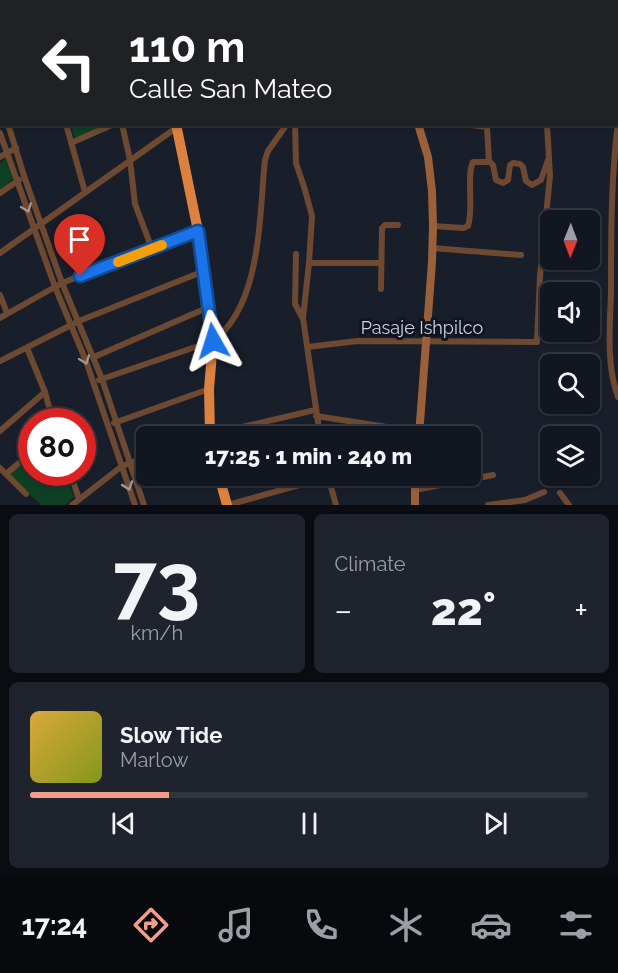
<!DOCTYPE html>
<meta charset="utf-8">
<style>
:root{--surface:#121620;--page:#1f232d;--text:#f1f3f6;--muted:#9c9fa5;--line:#31353e;--accent:#f49d8a}
body{margin:0;font-family:Raleway,sans-serif;background:var(--page);color:var(--text);height:100vh;display:flex;flex-direction:column;font-size:22px;white-space:nowrap}
*{box-sizing:border-box;margin:0}
p{font-size:20px;color:var(--muted)}
.icon{flex:none;width:33px;height:33px;fill:none;stroke:currentColor;stroke-width:2;stroke-linecap:round;stroke-linejoin:round}
.map{position:relative;height:505px;overflow:hidden}
.side{display:flex;flex-direction:column;gap:9px;padding:9px;background:#0a0c12;flex:1}
.side>*{flex:none}
.hud{position:absolute;left:0px;top:0px;width:618px;height:126px;box-shadow:0 2px 4px #0004,0 0 0 2px var(--line);background:#202124;color:#fff;overflow:hidden}
.needle{width:39px;rotate:181deg}
.controls{position:absolute;left:540px;top:210px;display:grid;gap:12px}
.controls a{display:grid;place-items:center;width:60px;height:60px;border-radius:9px;background:var(--surface);box-shadow:0 2px 4px #0004,0 0 0 2px var(--line);font-size:30px}
.speed{position:absolute;left:18px;top:408px;display:flex;gap:12px;font-size:30px;font-weight:700;text-align:center}
.speed>*{display:grid;place-content:center;width:78px;height:78px;border-radius:50%;background:var(--surface);box-shadow:0 2px 4px #0004,0 0 0 2px var(--line);line-height:1}
.speed .limit{border:9px solid #d22;background:#fff;color:#111}
.pin{position:absolute;display:grid;place-items:center;width:51px;height:51px;color:#fff;margin:-62px -26px;border-radius:50% 50% 50% 0;rotate:-45deg;box-shadow:0 0 6px #0007}
.pin .icon{rotate:45deg}
.me{position:absolute;width:66px;margin:-33px;rotate:354deg;stroke-linejoin:round;filter:drop-shadow(0 0 4px #0008)}
.turn{display:flex;align-items:center;gap:21px;height:126px;padding:0 30px;font-size:27px}
.turn .icon{width:78px;height:78px;stroke-width:2.5}
.turn b{display:block;font-size:42px;line-height:51px}
.big{font-size:45px;font-weight:800;line-height:1.1}
.side .widget{flex:1;display:flex;flex-direction:column;justify-content:center;gap:9px;min-width:0;padding:0 21px;border-radius:9px;background:var(--page)}
.side .dial{align-items:center;gap:0}
.dial b{font-size:78px;line-height:1}
.song{display:flex;align-items:center;gap:18px}
.cover{width:72px;height:72px;border-radius:9px;background:linear-gradient(135deg,hsl(40 70% 55%),hsl(70 70% 35%))}
.played{height:6px;border-radius:3px;background:linear-gradient(90deg,var(--accent) 25%,var(--line) 25%)}
.keys{display:flex;justify-content:space-around;direction:ltr}
.heat{display:flex;justify-content:space-between;align-items:center;font-size:33px;direction:ltr}
.side .tiles{flex:1;display:grid;gap:9px;grid-template-columns:1fr 1fr}
.widget:last-child{grid-column:span 2}
.trip{position:absolute;left:136px;top:426px;width:345px;height:60px;border-radius:9px;background:var(--surface);box-shadow:0 2px 4px #0004,0 0 0 2px var(--line);font-weight:800;line-height:60px;text-align:center}
.tab-bar{display:flex;height:96px;justify-content:space-around;align-items:center;background:#07090d;color:var(--muted)}
.tab-bar .icon{width:42px;height:42px}
.tab-bar .active{color:var(--accent)}
.tab-bar b{font-size:27px;color:var(--text)}
.map>svg:first-child{display:block}
.green{fill:#0e3f23}
.lines{fill:none;stroke-linecap:round;stroke-linejoin:round}
.street{stroke:#6e4931;stroke-width:6}
.secondary{stroke:#9a6039;stroke-width:8}
.highway{stroke:#dd8141;stroke-width:10}
.oneway{stroke:#a3958f}
.route-casing{stroke:#114b97;stroke-width:15}
.route{stroke:#1a73e8;stroke-width:10}
.slow{stroke:#f59e0b;stroke-width:10}
.labels{text-anchor:middle;dominant-baseline:central;stroke-width:6;stroke-linejoin:round;paint-order:stroke}
.street-label{font-size:18px;fill:#cfd3dc;stroke:#0f1521}
</style>
<div class="map">
<svg width="618" height="505" viewBox="0 0 618 505">
<rect width="100%" height="100%" fill="#181e2a"/>
<g class="green">
<polygon points="71,124 112,125 75,140"/>
<polygon points="6,159 13,179 0,189 0,163"/>
<polygon points="31,455 32,472 65,473 74,497 65,505 41,505 10,475"/>
</g>
<g class="lines">
<g class="street">
<polyline points="311,0 311,2"/>
<polyline points="596,0 596,2"/>
<polyline points="48,2 50,0"/>
<polyline points="211,2 237,2"/>
<polyline points="264,2 264,0"/>
<polyline points="519,2 524,0"/>
<polyline points="616,19 618,20"/>
<polyline points="0,31 2,30"/>
<path d="M618 122C611 178 611 236 611 292 610 326 606 365 618 397"/>
<polyline points="8,124 24,176 62,283 102,379 144,505"/>
<polyline points="66,124 85,192"/>
<polyline points="122,124 130,160 135,204 152,249"/>
<polyline points="295,124 296,163 305,190 312,216 309,263 303,318 320,436"/>
<polyline points="464,124 487,127 489,161"/>
<polyline points="0,133 55,287 86,361 135,505"/>
<polyline points="71,143 114,124"/>
<polyline points="0,157 16,148"/>
<polyline points="0,193 19,180"/>
<path d="M433 226 463 228 468 226C474 209 466 175 473 162H490L493 165 496 180 503 183 508 180 510 165 513 163 520 164 523 167 526 181 532 185 541 180 548 160"/>
<polyline points="432,248 521,255"/>
<polyline points="0,253 176,128"/>
<polyline points="296,254 295,304 302,317"/>
<polyline points="309,263 381,263"/>
<polyline points="381,289 382,228 385,225 398,225"/>
<polyline points="0,295 7,313"/>
<polyline points="0,318 62,283 198,231"/>
<polyline points="308,347 357,341 537,342 540,276 550,176 547,124"/>
<polyline points="27,348 45,392 53,422"/>
<polyline points="94,357 209,307"/>
<polyline points="0,361 79,321 204,271"/>
<path d="M99 380 213 341C262 305 259 215 265 160L268 151 287 124"/>
<polyline points="316,416 419,432"/>
<polyline points="114,423 209,389"/>
<polyline points="0,431 45,392"/>
<polyline points="208,435 315,410"/>
<polyline points="0,468 26,494"/>
<polyline points="70,472 79,499"/>
<polyline points="6,474 32,452"/>
<polyline points="328,476 336,505"/>
<polyline points="415,490 493,475"/>
<polyline points="560,493 569,505"/>
<polyline points="72,505 122,466 147,457"/>
<polyline points="228,505 328,477 345,479 374,476"/>
<polyline points="488,505 525,500 544,492"/>
</g>
<g class="secondary">
<polyline points="145,0 146,2"/>
<polyline points="413,0 413,2"/>
<polyline points="418,124 428,157 432,191 433,226 432,262 419,436"/>
<polyline points="415,476 415,505"/>
</g>
<g class="highway">
<polyline points="0,87 2,86"/>
<polyline points="0,98 2,98"/>
<polyline points="176,124 198,231 209,307 213,341 209,389 210,436"/>
<polyline points="219,476 227,505"/>
</g>
</g>
<defs><path id="oneway-chevron" d="M-2-3.5L2.5 0L-2 3.5" fill="none" stroke-width="1.6" stroke-linecap="round" stroke-linejoin="round" transform="scale(1.5)"/></defs>
<g class="oneway">
<use href="#oneway-chevron" transform="translate(27 208) rotate(69)"/>
<use href="#oneway-chevron" transform="translate(85 360) rotate(70)"/>
<use href="#oneway-chevron" transform="translate(128 486) rotate(71)"/>
</g>
<g class="lines">
<defs>
<polyline id="route" points="80,276 198,231 213,341"/>
</defs>
<use href="#route" class="route-casing"/>
<use href="#route" class="route"/>
<polyline class="slow" points="118,262 162,245"/>
</g>
<g class="labels">
<g class="street-label">
<text x="422" y="327">Pasaje Ishpilco</text>
</g>
</g>
</svg>
<div class="controls">
<a><svg class="needle" viewBox="-14 -14 28 28"><path d="M0-13l5 13h-10z" fill="#e53935"/><path d="M0 13l5-13h-10z" fill="#9c9fa5"/></svg></a>
<a><svg class="icon" aria-label="sound" viewBox="0 0 24 24"><path d="M4 9h4l5-4v14l-5-4H4zM17 9q2 3 0 6"/></svg></a>
<a><svg class="icon" aria-label="search" viewBox="0 0 24 24"><circle cx="10" cy="10" r="6"/><path d="M15 15l6 6"/></svg></a>
<a><svg class="icon" aria-label="layers" viewBox="0 0 24 24"><path d="M12 4l9 5-9 5-9-5zM3 14l9 5 9-5"/></svg></a>
</div>
<div class="speed"><div class="limit">80</div></div>
<div class="pin" style="left:80px;top:276px;background:#d93025"><svg class="icon" aria-label="arrive" viewBox="0 0 24 24"><path d="M6 21V4h12l-3 4 3 4H6"/></svg></div>
<svg class="me" style="left:213px;top:341px" viewBox="-20 -20 40 40"><path d="M0-17L14 15 0 8-14 15z" fill="#1a73e8" stroke="#fff" stroke-width="4"/></svg>
<div class="trip">17:25 · 1 min · 240 m</div>
<div class="hud">
<div class="turn"><svg class="icon" aria-label="left" viewBox="0 0 24 24"><path d="M17 20v-9H6M10 6l-5 5 5 5"/></svg><div><b>110 m</b>Calle San Mateo</div></div>
</div>
</div>
<section class="side">
<div class="tiles">
<div class="widget dial"><b>73</b><p>km/h</p></div>
<div class="widget"><p>Climate</p>
<div class="heat"><a>−</a><b class="big">22°</b><a>+</a></div>
</div>
<div class="widget">
<div class="song"><i class="cover"></i><div><b>Slow Tide</b><p>Marlow</p></div></div>
<div class="played"></div>
<div class="keys"><svg class="icon" aria-label="previous" viewBox="0 0 24 24"><path d="M18 5L8 12l10 7zM5 5v14"/></svg><svg class="icon" aria-label="pause" viewBox="0 0 24 24"><path d="M8 5v14M16 5v14"/></svg><svg class="icon" aria-label="next" viewBox="0 0 24 24"><path d="M6 5l10 7-10 7zM19 5v14"/></svg></div>
</div>
</div>
</section>
<nav class="tab-bar">
<b>17:24</b>
<svg class="icon active" aria-label="directions" viewBox="0 0 24 24"><path d="M12 3l9 9-9 9-9-9zM9 14v-3h6M13 9l2 2-2 2"/></svg>
<svg class="icon" aria-label="music" viewBox="0 0 24 24"><path d="M9 18V5l10-2v13"/><circle cx="6" cy="18" r="3"/><circle cx="16" cy="16" r="3"/></svg>
<svg class="icon" aria-label="phone" viewBox="0 0 24 24"><path d="M5 4h4l2 5-3 2q2 4 5 5l2-3 5 2v4C11 20 4 13 5 4z"/></svg>
<svg class="icon" aria-label="climate" viewBox="0 0 24 24"><path d="M12 3v18M4 7l16 10M4 17L20 7"/></svg>
<svg class="icon" aria-label="car" viewBox="0 0 24 24"><path d="M5 17H2v-5l4-1 3-4h7l3 4 3 1v5h-3M9 17h6M6 11h13"/><circle cx="7" cy="17" r="2"/><circle cx="17" cy="17" r="2"/></svg>
<svg class="icon" aria-label="filters" viewBox="0 0 24 24"><path d="M4 7h16M4 17h16"/><circle cx="9" cy="7" r="2"/><circle cx="15" cy="17" r="2"/></svg>
</nav>
